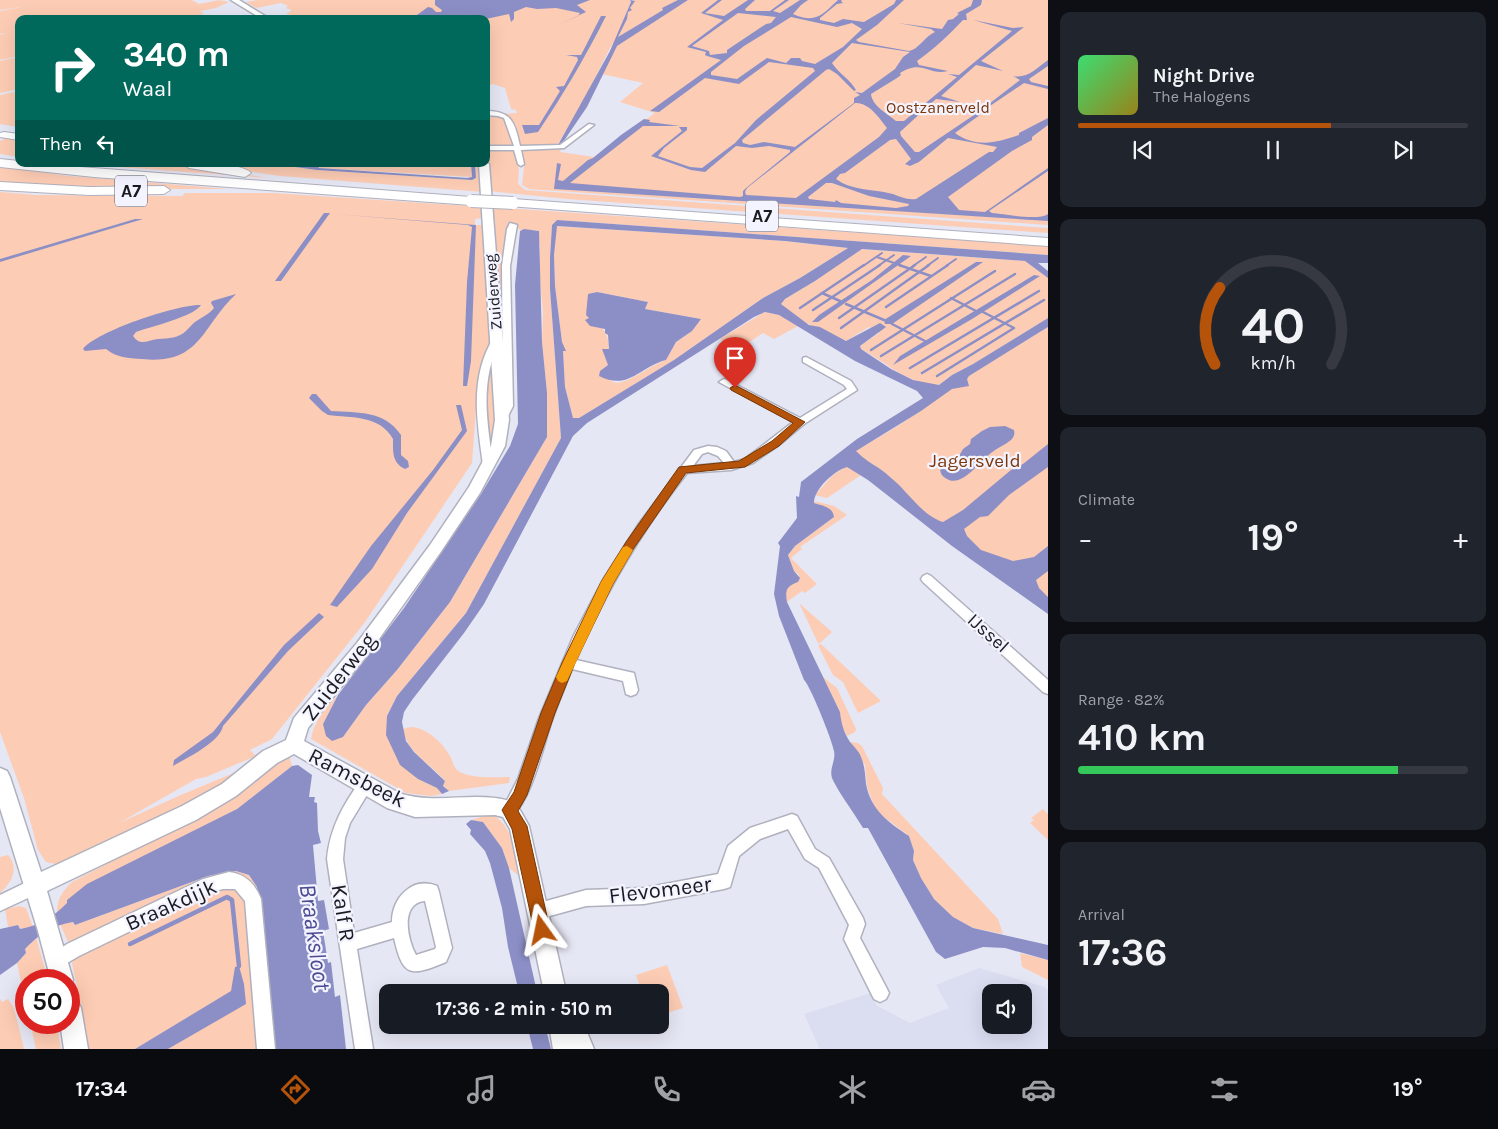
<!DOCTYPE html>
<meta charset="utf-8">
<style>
:root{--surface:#171b24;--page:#20242c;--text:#f1f3f6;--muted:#9ea1a6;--line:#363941;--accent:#b45309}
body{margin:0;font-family:Karla,sans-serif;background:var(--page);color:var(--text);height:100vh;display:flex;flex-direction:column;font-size:19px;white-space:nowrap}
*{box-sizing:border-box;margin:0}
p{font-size:16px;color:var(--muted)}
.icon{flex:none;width:28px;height:28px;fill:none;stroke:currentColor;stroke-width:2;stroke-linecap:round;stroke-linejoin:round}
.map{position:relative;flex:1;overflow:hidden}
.drawer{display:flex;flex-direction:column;gap:12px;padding:12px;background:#0d0f14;width:450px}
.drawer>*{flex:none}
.banner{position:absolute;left:15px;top:15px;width:475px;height:152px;border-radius:10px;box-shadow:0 5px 20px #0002;background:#00695c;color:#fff;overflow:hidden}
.controls{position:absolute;left:982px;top:984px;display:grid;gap:10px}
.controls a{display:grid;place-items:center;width:50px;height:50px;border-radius:10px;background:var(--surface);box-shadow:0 5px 20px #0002;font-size:25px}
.speed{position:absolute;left:15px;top:969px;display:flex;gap:10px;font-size:25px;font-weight:700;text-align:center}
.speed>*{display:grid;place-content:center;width:65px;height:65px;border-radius:50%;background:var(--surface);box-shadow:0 5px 20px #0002;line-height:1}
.speed .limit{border:8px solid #d22;background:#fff;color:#111}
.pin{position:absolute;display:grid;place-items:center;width:42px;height:42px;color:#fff;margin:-51px -21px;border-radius:50% 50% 50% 0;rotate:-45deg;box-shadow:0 0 5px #0007}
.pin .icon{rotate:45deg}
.me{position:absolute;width:55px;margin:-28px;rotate:348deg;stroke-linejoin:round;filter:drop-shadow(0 0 4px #0008)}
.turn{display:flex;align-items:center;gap:18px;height:105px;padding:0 25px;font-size:22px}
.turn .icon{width:65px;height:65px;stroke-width:2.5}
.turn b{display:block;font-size:35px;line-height:42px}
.then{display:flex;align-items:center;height:48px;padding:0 25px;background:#0003;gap:10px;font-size:19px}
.big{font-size:38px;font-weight:700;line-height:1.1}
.drawer .tile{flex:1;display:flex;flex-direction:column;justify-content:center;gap:8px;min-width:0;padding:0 18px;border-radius:10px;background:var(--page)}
.drawer .dial{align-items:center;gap:0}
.dial svg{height:130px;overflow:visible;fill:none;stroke:var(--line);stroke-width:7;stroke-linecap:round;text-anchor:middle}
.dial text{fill:var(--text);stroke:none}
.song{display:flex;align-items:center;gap:15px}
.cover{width:60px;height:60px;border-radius:8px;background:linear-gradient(135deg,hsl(140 70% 55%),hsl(50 70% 35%))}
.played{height:5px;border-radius:2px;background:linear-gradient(90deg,var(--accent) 65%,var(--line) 65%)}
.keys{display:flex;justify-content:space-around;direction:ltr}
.heat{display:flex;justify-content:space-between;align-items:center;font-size:28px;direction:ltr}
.charge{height:8px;border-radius:4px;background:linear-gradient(90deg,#34c759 82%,var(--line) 0)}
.trip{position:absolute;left:379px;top:984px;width:290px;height:50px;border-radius:10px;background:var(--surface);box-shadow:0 5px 20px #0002;font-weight:700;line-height:50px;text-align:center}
.dock{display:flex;height:80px;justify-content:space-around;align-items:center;background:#090b0e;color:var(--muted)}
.dock .icon{width:35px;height:35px}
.dock .on{color:var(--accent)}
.dock b{font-size:22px;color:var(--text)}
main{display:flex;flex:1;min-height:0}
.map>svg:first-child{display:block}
.built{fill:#dbddf1;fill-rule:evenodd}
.green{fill:#fdccb4;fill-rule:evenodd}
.water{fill:#8c8fc6;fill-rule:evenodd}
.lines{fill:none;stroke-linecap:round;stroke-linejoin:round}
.stream-far2{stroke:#8c8fc6;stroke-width:2}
.stream-far1{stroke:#8c8fc6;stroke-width:2.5}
.stream{stroke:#8c8fc6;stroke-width:4.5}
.street-casing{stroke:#b0b1be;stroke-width:3}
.secondary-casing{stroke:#b0b1be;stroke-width:3}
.highway-casing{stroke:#b0b1be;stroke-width:2}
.street{fill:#fff;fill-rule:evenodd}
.secondary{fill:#fff;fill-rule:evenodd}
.highway{fill:#fff;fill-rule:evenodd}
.highway-bridge-casing{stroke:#b0b1be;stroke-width:14;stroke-linecap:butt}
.highway-bridge{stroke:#fff;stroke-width:12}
.route{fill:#b45309;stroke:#753606}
.slow{fill:#f59e0b}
.labels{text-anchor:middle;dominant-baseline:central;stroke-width:4.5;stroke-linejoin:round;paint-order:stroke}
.far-park-label{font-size:16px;fill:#7f3709;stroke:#f3f4ff}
.far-street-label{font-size:16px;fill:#1a1a1f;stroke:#f3f4ff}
.shield{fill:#f3f4ff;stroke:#5b5b62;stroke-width:1}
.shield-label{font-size:18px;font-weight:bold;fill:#1a1a1f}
.park-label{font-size:19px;fill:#7f3709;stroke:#f3f4ff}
.street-label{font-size:19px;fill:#1a1a1f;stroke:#f3f4ff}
.near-street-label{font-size:22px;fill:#1a1a1f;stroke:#f3f4ff}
.near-water-label{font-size:24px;font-style:italic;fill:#4d4c92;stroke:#f3f4ff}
</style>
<main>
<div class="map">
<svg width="1048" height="1049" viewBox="0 0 1048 1049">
<rect width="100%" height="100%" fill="#e6e7f4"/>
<path class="built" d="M979 968 1045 987 1048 991V1049H820L804 1014 871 993 877 1006 910 1023 949 1008 936 985ZM991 992H1024V1025H991Z"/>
<g class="green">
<polygon points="0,0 192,0 199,4 219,0 229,2 216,8 200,11 204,14 199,15 204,18 202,19 19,19 19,56 0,60 0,35 8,33 0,34 0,11 21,7 0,10"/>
<path d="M257 0H630L631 2 620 27 633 0H1048V225L529 189 522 185 524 167 519 145 502 114 517 113 516 110 511 109 505 88 493 84 486 86V19H282L277 16 291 17 292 15 286 14 292 10 286 8 288 6 281 3 256 8 246 2ZM613 42 602 74 643 83 620 102 655 113 594 157 560 152 563 143 558 144 583 102Z"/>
<polygon points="19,57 19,89 0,93 0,61"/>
<polygon points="19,91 19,127 0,124 0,95"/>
<path d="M486 114C511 118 507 123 513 145L486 147Z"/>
<polygon points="8,137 19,138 19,157 0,154 0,141"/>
<polygon points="486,149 514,150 519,169 518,184 525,190 1048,228 1048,233 567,199 489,191"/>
<polygon points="78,164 178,164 269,178"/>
<polygon points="198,164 273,164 317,170 472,180 476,178 475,164 480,164 483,192 280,176"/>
<polygon points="326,164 471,164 472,177 319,168 318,166"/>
<polygon points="0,167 70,176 228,189 123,189 0,184"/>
<path d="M0 192 37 195 182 196 185 193H274L484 207V218L475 219V225H485L493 330 478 380 472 463 365 622 272 739 250 750 256 756 206 777 196 779 119 823 183 794 246 768C189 809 124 835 60 865L46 862 38 850 24 798 0 732Z"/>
<path d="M491 207 1048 246V255L557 220 552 225 550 258V289L561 438 466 613 397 696 387 716 418 779 437 788 442 794 431 796 406 793 311 739C314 721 325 709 338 695L323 724 343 737 366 705 397 670 450 602 547 437V393L542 342 543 312 539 269 540 245 537 230H521L510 226 506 395Z"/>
<path d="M556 226 785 241 848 248 800 278 763 298 674 360 579 418H573L565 387 563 351H565L562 342 555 286 554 255ZM597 292 648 302 645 309 701 319 688 334 676 342 666 360C652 364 624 387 613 382 609 380 604 374 600 371L608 365 603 349 609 350C608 330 604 329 589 318L588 295Z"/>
<path d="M859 249 1025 261 1048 278V318L973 364 952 375 939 385C906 384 888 363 861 349L860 346 879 333 869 327 846 341C827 331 795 322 781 304L785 299 815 281Z"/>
<polygon points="765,312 779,315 798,326 774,339 763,333 739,349 720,339"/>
<path d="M1048 327V598L985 561 966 535 931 521 854 451C899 429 938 397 979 369 1001 354 1025 342 1048 327Z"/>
<polygon points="494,352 498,413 492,446 484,395"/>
<polygon points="847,466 861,475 827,498 815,495 833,475"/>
<polygon points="814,501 834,506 847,515 800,547 802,549 791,558 817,584 805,593 802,591 787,602 785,591 790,585 798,582 799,575 794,571 788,555 795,546 834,517 829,508 814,503"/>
<polygon points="799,603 832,632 820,643 818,643"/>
<polygon points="821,644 881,701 858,713 843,682 833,675 818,645"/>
<polygon points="823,677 837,688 856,729 855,732 847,736 841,724 840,712"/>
<path d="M411 727C427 728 442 742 450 756 454 763 452 767 460 772 473 779 495 777 510 777L509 783 449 791 443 785 445 781C430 763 407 753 403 729Z"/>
<polygon points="850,742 858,743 862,746 883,788 882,794 998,919 1003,934 973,928 953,917 934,899 921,878 913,860 914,851 909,836 876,811 867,787 865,765"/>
<path d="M289 755 292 766 237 809 67 903 57 913C57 898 62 892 72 882L213 809 278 759Z"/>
<polygon points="1043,809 1048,814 1048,840 1030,823 1034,820 1031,818"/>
<path d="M492 814C515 829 513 850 518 875L509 868 502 848 483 822 471 820Z"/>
<path d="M8 855C20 869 11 883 0 893V857Z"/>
<polygon points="236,871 249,875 257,887 254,889 237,877 69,944 60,924 73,922 75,925 208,876"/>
<polygon points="228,884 248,897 263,1049 168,1049 185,1039 244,984 135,1049 87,1049 82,1011 72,963 77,956 155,916"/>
<polygon points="19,906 26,908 33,927 20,929 18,925 8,927 5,909"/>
<polygon points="36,937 48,980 26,980 26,1005 17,963 26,953 25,949"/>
<polygon points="1020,953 1048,960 1048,980 1022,967"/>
<polygon points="667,965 683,1008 660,1015 660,992 642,992 636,975"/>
<polygon points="0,999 2,1002 8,999 14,1008 24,1049 0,1049"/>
<polygon points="30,1023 57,1023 61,1049 36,1049"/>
</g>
<g class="water">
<polygon points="435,0 590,0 577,5 586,12 558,25 578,16 580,13 556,8 537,9 526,7 514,12 514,19 511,22 509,14 486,19 443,19 438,15 417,15 428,7 432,8 436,12 441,12 442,10 435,5"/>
<polygon points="630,0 635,1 630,8 632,10 628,12 627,19 618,37 663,10 662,8 678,0 688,0 617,46 587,107 561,145 558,145 610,51 631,2"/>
<path d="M718 0H722L705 13 724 16 748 0H755L745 9 746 11H770L785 0H789L773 11 780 13 800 0H808L801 5 793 14C816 24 822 15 838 0H842L841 1 843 3 837 4 820 18V20L834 23 843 19 864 22 894 4 896 0H904L877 25 856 40 859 42 909 51C918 50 925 36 935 32L931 29 898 23 942 29 948 20 953 19 959 14 957 13 971 6 973 0H982L981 5 966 14 967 20H963C948 36 934 49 917 61L919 65 948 71C928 76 923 59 900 73L901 75 897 78 871 94C872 106 888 114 896 121H904L957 77 948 74 959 75 1012 31 973 20 1013 28 1024 27 981 61 1003 71 976 65 941 96 960 102 936 99 900 132 901 136 915 152H919L980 111 984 112 955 133C976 148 997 143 1019 135V133L1048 118V125L1032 137V140L1012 151 948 197 959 210 985 212 1048 168V171L989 211 992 213C1005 214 1038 221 1048 214V221L554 189 557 163 561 164 558 180 563 181 588 160 593 158 621 135 644 119 650 120 649 122 680 126H643L570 183 740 197 743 196V191L746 188 790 152V150L769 146 752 148 736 146 705 172 691 170 651 156 682 131 679 127H687V130L664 148 658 156 690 167 702 168 735 143 756 120 815 71 813 68 769 62 739 84 705 78 659 112 650 111 721 60 707 56 705 55 706 52 687 47 723 20 701 13ZM738 13 776 17 771 23 766 24 727 50V53L710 55 709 51 692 46ZM791 17 837 27 852 23 862 29 843 47 815 64 802 61 800 58H791L786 63 767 58 737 79 711 75V72L744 46ZM852 43 910 52 903 57 895 69 862 93 855 92 860 95 854 98V103L795 147 764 142 750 145 743 143 742 140 826 70 829 69 837 74 854 91 856 90C850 79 839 74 832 63ZM855 103C869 102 880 119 887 128L879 137 796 198 746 195 745 192 747 188ZM948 138 997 147 993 152H989L916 199C907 200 901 197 893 194 875 189 852 191 836 179L840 174 845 173 890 140 896 139 911 159 905 164 910 166 919 162ZM826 183H832L869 196 909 204 908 206 896 208 841 203 836 200 835 202 809 199 808 197Z"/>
<path d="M601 16H606C586 56 563 95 538 132L525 134 522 125H539L560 91 556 87 564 86 578 60 577 57 566 55H581Z"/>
<path d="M1048 60V66L1029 79 1031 82 1048 86V89L1024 83 984 110 974 107H985L1020 80 1013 76C1027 79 1037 68 1048 60Z"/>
<polygon points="273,164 310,166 326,164 318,166 319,168 467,178 472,177 471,164 475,164 476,178 472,180 317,170"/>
<polygon points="324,213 330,213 281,281 275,281"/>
<polygon points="334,214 476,225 471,361 467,386 463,386 467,282 472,227 468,225"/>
<polygon points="135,219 143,219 0,262 0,259"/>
<path d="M557 220 1048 255V263H1038L1048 271V278L1025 261 862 249 815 281 785 299 781 304 809 325 820 327 846 341 880 323 886 327 860 346 861 349 891 369 913 380 939 385 952 375 973 364 1048 318V327L969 376 967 379 969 386 952 389 921 411 856 451C866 462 880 467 890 477 908 491 921 515 943 522L963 510 1011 470 1023 464 1048 444V467L1009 495 988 516 980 517 964 529 967 536 981 550 1013 561 1034 557 1048 546V571L1036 580 1039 588 1048 597V614L952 546 868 480 847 467C834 471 814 489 814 503 823 506 833 507 834 517L795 546 788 555 794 571 800 578 798 582C786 586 785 591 787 602L840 712C841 723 844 733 850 742 854 747 859 751 861 757 865 766 865 775 866 784 871 810 888 822 909 836L914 851 913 860 921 878 934 899 953 917 973 928 1048 945V960L1005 948 983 947 945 959 936 952 868 828H863C855 814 838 792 832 778 829 768 836 761 834 751 833 742 810 685 804 680L779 616 774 594 780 546 778 543 797 518 796 496 799 497 801 482 857 439 923 398 917 391 855 361 779 315 765 312 754 317 587 423 573 436 484 604 464 633 412 700 404 712 402 722 406 741 414 752 445 781 443 786 449 791 442 794 437 788 418 779 400 765 386 735 387 716 397 696 466 613 561 438 550 289V258L552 225ZM557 226 785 241 848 248 800 278 763 298 674 360 579 418H573L565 387 563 351H566L562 342 555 286 554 255Z"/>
<polygon points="524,229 539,231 542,342 547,393 547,437 450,602 397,670 366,705 343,737 332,741 326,736 323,724 338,695 404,608 481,494 510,446 518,424 515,285 520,231"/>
<polygon points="903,255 911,256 818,322 812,322 819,315 872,280"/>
<polygon points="976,262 983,262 892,324 885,324 884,320"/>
<polygon points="1034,275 1040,276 972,319 893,365 900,356"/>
<path d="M597 292 648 302 645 309 701 319 692 331 676 342 666 360C639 367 629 391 599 376L600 371 608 365 602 349H609L608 335 605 333V329L590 326 585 320 589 318 586 315 588 294Z"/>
<path d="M236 294C201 327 201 365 142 359 128 358 117 358 106 349L85 351 83 349C97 331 178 304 201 305 195 316 150 327 136 332L133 336C141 347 147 340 158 339 169 338 178 339 187 330 190 327 192 324 195 322 202 317 208 315 214 308L211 303 212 301Z"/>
<path d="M312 394H316L331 411C359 413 384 410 401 435V455L408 461 409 467 405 469C392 463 393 452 393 439 380 415 352 418 328 415L322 411 309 398Z"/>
<polygon points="456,405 461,405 467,431 407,513 372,569 337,607 330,605 371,546 433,470 462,430"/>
<path d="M1005 426 1014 430C1015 434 1014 437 1011 440 1005 445 997 448 991 453 980 461 962 488 947 479 941 476 940 472 940 467L959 456 963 449 970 444 971 439 982 431 990 427Z"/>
<path d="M319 613 324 617 288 651 223 726C220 742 187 758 173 766L174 760 213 732 284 645Z"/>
<path d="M298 765 312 775 309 797H315L314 802 317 803 318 831 321 843 313 845 318 901 324 900 329 929 323 931 328 963 331 962 335 997 340 995 346 1049H276L257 887 249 875 236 871 208 876 75 925 73 922C53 925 38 935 25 949L26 953 17 963 0 975V929L18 925 20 929C39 926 54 916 67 903V900L87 884 237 809 292 766Z"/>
<polygon points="471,820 483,822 502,848 509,868 537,992 519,992 508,947 502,908 490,863 485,851 470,834 471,830 466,824"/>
<polygon points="239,966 244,984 246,1004 168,1049 135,1049 231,991 235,967"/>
<polygon points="527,1025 545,1025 551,1049 533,1049"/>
</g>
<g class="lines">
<g class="stream-far2">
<polyline points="877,257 894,263"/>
<polyline points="899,265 902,266"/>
<polyline points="863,266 882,253"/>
<polyline points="878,266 894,255"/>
<polyline points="913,266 926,257"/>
<polyline points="927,266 938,258"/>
<polyline points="946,266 956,259"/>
</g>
<g class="stream-far1">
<polyline points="899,265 931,276"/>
<polyline points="822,293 840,301"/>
<polyline points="951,298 976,311"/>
<polyline points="846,304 884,320"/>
<polyline points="886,307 948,265"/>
<polyline points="800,308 864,265"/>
<polyline points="813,310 880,265"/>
<polyline points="839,318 915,265"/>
<polyline points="892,324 925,341"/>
<polyline points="841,328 929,265"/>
<polyline points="871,350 995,271"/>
<polyline points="881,356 1015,274"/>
<polyline points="910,368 1039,291"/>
<polyline points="922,373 1044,300"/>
<polyline points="937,376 1014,328 983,312"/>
</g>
<polyline class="stream" points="130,944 227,897 232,900 239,966"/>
<defs>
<g id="street">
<path d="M486 111C512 111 515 123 520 146L560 145 589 124 594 125 564 148 521 150 524 164 521 166 518 164 514 150H486V146H514L504 118 498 116 486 115Z"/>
<polygon points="510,223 517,225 510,266 513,406 507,418 503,419 498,416 503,406 502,266 507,229"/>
<path d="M497 336 501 339C479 381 487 420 493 465L488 469 483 465C477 421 469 377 494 337Z"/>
<path d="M806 357 851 381 857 390 804 424 779 445 753 463 731 470 687 473C642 530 605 593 576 660L634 673 638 690 636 694 631 696 626 694 623 681 572 669C565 687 557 705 551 723 544 744 529 809 509 817L504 815 502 810 518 779 539 718 573 637 604 578 638 525 694 450 708 446 717 447 726 451 734 462 745 459 793 422 719 382 724 379 727 380 800 418 847 389 844 385 803 362V358ZM708 452 718 456 724 463 693 466 702 454Z"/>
<polygon points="927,574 931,576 1048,680 1048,694 1043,692 923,582 921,579 923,576"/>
<path d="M366 778 371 780 373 785 350 823 345 838 343 859 354 933 392 922C392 898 412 876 437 886L439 892 452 948 446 962C410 977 403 977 394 938L357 949 373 1049H355L327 859C330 828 343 805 361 780ZM425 901 436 947 435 949 416 955C407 939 400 903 425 901Z"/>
<polygon points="792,814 797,816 815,849 829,858 863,918 865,924 860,938 886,987 889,993 886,999 880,1002 874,999 844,939 849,925 819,868 805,859 788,829 760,839 739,856 730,887 724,889 644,904 586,906 539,919 533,917 531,911 533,905 539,903 586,890 644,888 718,874 728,846 750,828"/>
<path d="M229 872C246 874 255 884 261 899L275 1049H257L245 901 235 889H223L211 892 79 956 57 969 51 967 49 961 51 955 67 944 203 879Z"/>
<polygon points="35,878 41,880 43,886 41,892 0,911 0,895"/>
</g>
<g id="secondary">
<polygon points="231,0 239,0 270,19 262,19"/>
<path d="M486 162 489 164 509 420 505 446 480 493 440 553 369 653 308 728 304 741 399 793C437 806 478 789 516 803L529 826 566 992H544L510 829 503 817 495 815 415 817 387 808 294 754 277 763 236 796 196 820 47 891 73 980 69 988V980H51L38 931 0 808V768L7 771 10 777 41 872 182 806 222 784 263 751 286 740 294 718 357 643 430 545 469 487 491 446 495 420 479 164H486Z"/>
<polygon points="69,997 77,1000 81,1008 88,1049 64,1049 60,1022 69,1022"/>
<polygon points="549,1025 584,1025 594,1049 553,1049"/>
</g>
<g id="highway">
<polygon points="4,132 19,134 19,140 0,137 0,133"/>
<polygon points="0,159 19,161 19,164 41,164 471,197 477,201 471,205 94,177 0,167"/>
<path d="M183 164C197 163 242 163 251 173L245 177 189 168Z"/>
<polygon points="0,182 89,187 164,186 170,190 164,194 89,195 0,190"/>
<polygon points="513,199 1048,238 1048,246 508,206 507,203"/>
</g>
</defs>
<use href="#street" class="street-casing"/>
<use href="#secondary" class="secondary-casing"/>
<use href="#highway" class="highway-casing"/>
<use href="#street" class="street"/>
<use href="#secondary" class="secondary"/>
<use href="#highway" class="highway"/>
<defs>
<polyline id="highway-bridge" points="471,201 513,203"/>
</defs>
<use href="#highway-bridge" class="highway-bridge-casing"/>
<use href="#highway-bridge" class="highway-bridge"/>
</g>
<polygon class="route" points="735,385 805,422 779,446 745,467 686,473 634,548 613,584 575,663 555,713 527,795 518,811 527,826 550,930 548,935 542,938 536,935 534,930 512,829 502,810 514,792 541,713 562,663 601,582 626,542 679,467 739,461 772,441 793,423 731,390 730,388"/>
<polygon class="slow" points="627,546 633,550 613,584 567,681 562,683 558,681 556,677 601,582 623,547"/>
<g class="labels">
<g class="far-park-label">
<text x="938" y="107">Oostzanerveld</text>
</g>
<g class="far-street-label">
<text transform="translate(493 292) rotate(-95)">Zuiderweg</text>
</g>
<g class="shield">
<rect x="115" y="175.5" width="32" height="31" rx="4"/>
<rect x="746" y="200.5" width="32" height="31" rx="4"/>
</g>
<g class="shield-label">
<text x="131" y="191">A7</text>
<text x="762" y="216">A7</text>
</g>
<g class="park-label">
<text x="975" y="461">Jagersveld</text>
</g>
<g class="street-label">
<text transform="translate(988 633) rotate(42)">IJssel</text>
</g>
<g class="near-street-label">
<text transform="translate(339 677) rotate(-52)">Zuiderweg</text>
<text transform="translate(357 778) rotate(27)">Ramsbeek</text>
<text transform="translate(660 890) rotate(-7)">Flevomeer</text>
<text transform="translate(171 905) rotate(-24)">Braakdijk</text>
<text transform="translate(343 913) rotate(81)">Kalf R</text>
</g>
<g class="near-water-label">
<text transform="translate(315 937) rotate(82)">Braaksloot</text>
</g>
</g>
</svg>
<div class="controls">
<a><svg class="icon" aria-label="sound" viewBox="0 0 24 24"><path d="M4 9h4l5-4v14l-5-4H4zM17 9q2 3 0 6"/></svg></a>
</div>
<div class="speed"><div class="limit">50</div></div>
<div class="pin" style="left:735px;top:388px;background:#d93025"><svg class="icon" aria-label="arrive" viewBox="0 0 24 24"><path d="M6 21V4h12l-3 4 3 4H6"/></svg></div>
<svg class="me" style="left:542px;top:930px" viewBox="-20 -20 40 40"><path d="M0-17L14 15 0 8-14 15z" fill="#b45309" stroke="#fff" stroke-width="4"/></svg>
<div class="trip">17:36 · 2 min · 510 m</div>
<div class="banner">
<div class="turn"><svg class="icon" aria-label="right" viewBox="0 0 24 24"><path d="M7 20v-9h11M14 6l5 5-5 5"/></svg><div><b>340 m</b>Waal</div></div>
<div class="then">Then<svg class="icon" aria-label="left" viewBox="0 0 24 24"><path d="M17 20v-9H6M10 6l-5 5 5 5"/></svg></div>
</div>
</div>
<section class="drawer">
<div class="tile">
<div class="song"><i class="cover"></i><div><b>Night Drive</b><p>The Halogens</p></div></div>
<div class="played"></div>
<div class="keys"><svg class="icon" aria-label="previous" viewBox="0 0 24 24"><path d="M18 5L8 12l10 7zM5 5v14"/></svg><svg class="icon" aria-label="pause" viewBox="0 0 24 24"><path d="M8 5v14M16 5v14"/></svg><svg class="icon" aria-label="next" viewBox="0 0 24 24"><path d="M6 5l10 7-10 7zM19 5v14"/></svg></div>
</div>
<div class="tile dial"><svg viewBox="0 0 100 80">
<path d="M14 69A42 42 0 1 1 86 69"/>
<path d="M14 69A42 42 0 0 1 17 22" stroke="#b45309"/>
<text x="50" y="56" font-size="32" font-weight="700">40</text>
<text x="50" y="72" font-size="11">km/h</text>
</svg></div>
<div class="tile"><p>Climate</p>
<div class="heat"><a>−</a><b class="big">19°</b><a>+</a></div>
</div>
<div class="tile"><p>Range · 82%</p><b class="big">410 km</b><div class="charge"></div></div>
<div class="tile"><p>Arrival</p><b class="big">17:36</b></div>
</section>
</main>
<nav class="dock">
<b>17:34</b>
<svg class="icon on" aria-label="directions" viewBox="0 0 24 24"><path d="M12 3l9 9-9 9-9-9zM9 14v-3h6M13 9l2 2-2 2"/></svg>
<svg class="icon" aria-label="music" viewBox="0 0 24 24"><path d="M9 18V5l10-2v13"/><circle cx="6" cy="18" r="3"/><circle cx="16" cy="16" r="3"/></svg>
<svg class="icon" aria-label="phone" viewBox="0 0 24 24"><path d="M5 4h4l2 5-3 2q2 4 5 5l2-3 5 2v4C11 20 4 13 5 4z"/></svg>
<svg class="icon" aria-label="climate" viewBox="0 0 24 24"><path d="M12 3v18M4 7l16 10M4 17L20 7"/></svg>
<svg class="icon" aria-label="car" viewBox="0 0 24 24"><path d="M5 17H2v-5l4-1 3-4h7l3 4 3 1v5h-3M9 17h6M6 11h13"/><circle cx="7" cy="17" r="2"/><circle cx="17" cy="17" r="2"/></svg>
<svg class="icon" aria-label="filters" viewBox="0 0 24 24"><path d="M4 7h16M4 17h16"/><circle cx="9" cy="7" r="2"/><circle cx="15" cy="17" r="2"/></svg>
<b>19°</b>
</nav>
